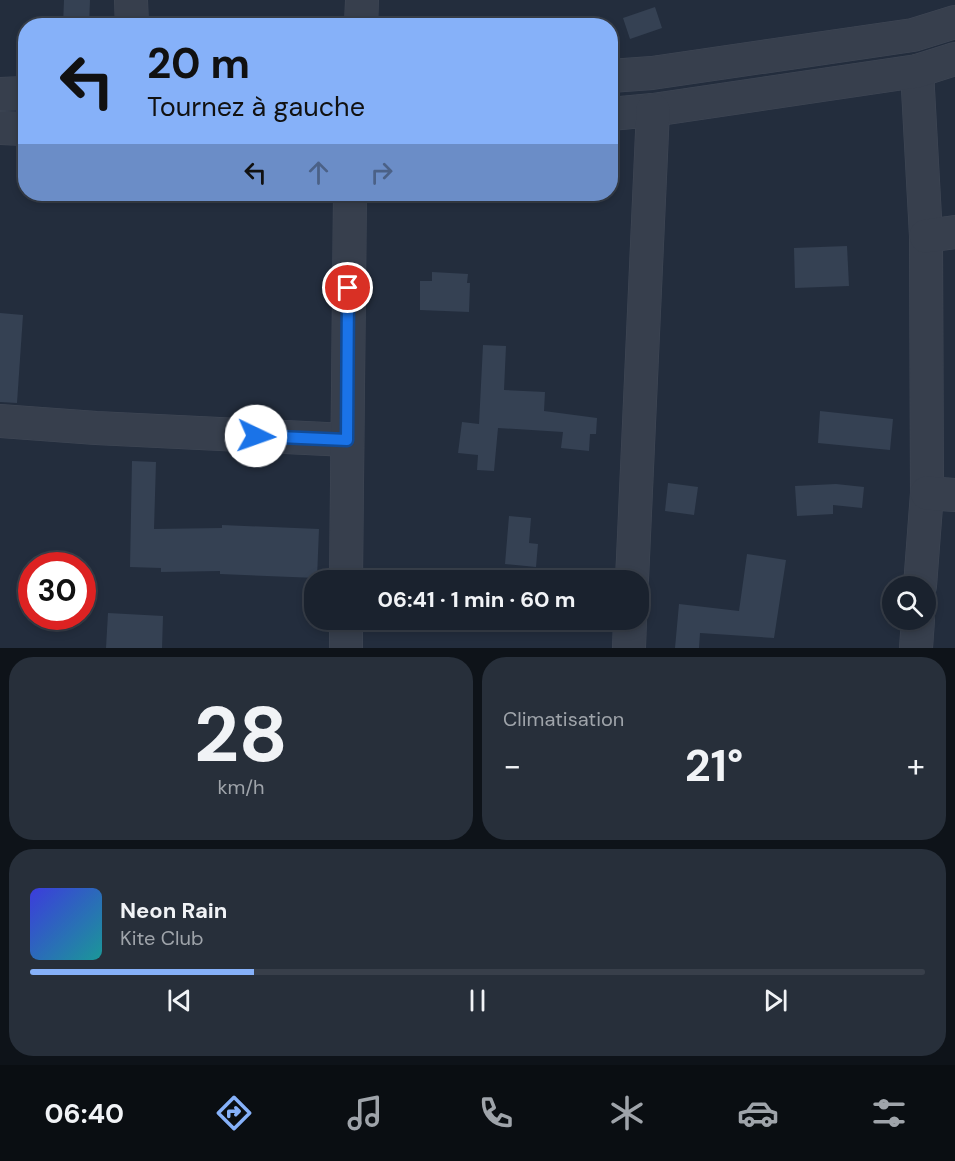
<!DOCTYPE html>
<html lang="fr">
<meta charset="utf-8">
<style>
:root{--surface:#1a222e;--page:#272f3a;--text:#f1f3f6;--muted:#9fa4aa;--line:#383f4a;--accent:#86b1f9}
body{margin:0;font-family:"DM Sans",sans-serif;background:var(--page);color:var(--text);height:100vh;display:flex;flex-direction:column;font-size:22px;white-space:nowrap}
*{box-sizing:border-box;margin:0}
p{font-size:20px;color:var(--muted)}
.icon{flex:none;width:33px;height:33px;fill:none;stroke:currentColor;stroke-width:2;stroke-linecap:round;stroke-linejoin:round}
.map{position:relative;height:648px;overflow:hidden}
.sheet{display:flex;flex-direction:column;gap:9px;padding:9px;background:#0e1319;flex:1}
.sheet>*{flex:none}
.top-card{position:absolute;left:18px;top:18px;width:600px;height:183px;border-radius:24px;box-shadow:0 3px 9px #0003,0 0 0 2px var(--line);background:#86b1f9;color:#111;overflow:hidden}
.fabs{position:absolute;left:882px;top:576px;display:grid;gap:12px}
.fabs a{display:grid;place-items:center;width:54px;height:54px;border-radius:50%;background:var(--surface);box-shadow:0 3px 9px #0003,0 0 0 2px var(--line);font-size:30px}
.speed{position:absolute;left:18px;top:552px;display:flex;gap:12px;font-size:30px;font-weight:700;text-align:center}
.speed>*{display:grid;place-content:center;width:78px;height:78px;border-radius:50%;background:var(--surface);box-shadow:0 3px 9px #0003,0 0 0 2px var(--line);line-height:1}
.speed .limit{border:9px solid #d22;background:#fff;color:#111}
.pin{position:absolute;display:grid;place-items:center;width:51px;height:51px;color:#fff;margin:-26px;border:3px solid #fff;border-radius:50%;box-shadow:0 2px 6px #0007}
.me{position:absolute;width:66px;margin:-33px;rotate:93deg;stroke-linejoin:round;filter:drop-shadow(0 0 4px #0008)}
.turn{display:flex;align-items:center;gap:21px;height:126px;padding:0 30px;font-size:27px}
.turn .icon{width:78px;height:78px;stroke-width:2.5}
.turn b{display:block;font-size:42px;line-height:51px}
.lanes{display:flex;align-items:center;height:57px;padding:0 30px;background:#0003;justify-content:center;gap:30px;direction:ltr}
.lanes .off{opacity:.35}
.big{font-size:45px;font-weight:700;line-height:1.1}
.sheet .tile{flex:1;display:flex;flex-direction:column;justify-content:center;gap:9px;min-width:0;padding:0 21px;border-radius:24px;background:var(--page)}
.sheet .dial{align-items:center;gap:0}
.dial b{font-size:78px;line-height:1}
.song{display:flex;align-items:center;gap:18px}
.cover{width:72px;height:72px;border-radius:9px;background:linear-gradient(135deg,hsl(240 70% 55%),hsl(180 70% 35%))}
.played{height:6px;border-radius:3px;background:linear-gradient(90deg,var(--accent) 25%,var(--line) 25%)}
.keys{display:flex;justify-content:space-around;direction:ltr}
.heat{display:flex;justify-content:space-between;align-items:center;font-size:33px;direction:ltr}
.sheet .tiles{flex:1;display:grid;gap:9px;grid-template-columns:1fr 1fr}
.tile:last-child{grid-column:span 2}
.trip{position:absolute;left:304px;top:570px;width:345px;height:60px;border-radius:24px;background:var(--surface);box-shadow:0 3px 9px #0003,0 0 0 2px var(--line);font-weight:700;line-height:60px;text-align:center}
.menu{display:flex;height:96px;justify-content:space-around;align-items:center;background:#0a0e12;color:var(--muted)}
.menu .icon{width:42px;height:42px}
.menu .active{color:var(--accent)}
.menu b{font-size:27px;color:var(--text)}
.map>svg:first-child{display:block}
.building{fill:#354153}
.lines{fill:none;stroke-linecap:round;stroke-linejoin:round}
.minor-casing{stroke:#404856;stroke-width:34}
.minor{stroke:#373f4d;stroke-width:33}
.route-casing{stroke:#114b97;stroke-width:15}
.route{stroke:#1a73e8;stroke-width:10}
</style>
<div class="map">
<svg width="955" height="648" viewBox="0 0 955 648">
<rect width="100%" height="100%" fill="#232d3d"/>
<g class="building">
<polygon points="64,0 90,0 89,26 63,26"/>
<polygon points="655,7 662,28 630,39 623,18"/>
<polygon points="847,246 849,286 795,288 794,248"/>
<polygon points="432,272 468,274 467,283 470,283 469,312 420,310 420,281 432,281"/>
<polygon points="0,313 23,315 17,403 0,402"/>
<polygon points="483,345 506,346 504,390 545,392 544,411 597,418 596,434 590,434 589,451 561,448 563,432 498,428 494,471 477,470 478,455 458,453 462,422 479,424"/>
<polygon points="820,411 893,419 890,450 818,443"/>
<polygon points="132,461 156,462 154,529 222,528 222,525 319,529 317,578 220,574 220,571 161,572 161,568 130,567"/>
<polygon points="668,483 698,487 694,515 665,511"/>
<polygon points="836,484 864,487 862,508 833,505 833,514 797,516 795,486"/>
<polygon points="509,516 531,518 529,543 538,544 536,567 505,564"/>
<polygon points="747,554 786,560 774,638 700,633 699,648 675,648 679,604 739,611"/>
<polygon points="108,613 163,616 162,648 106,648"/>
</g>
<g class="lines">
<defs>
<g id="minor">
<polyline points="131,0 132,26"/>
<polyline points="361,26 362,0"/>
<polyline points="917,71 926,236 927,493 920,586"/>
<polyline points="610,76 652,73 913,35 955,22"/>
<polyline points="0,94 26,93"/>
<polyline points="610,114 653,110 917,71 955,59"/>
<polyline points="0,128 26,129"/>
<polyline points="926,236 955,232"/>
<polyline points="0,421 96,428 347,440"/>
<polyline points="927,493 955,495"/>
<polyline points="346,580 350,194"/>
<polyline points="632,580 653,110"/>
<polyline points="346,648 346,620"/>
<polyline points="629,648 630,620"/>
<polyline points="916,648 918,620"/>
</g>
</defs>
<use href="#minor" class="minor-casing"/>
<use href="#minor" class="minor"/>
</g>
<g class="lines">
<defs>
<polyline id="route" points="256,436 347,440 348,288"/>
</defs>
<use href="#route" class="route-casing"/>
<use href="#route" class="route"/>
</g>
</svg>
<div class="fabs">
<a><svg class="icon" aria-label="search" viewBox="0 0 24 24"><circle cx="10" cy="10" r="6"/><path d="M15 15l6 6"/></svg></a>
</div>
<div class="speed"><div class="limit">30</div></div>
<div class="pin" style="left:348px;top:288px;background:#d93025"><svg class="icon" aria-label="arrive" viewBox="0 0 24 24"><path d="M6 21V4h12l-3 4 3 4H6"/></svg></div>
<svg class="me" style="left:256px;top:436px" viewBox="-20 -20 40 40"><circle r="19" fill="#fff"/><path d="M0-13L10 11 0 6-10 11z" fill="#1a73e8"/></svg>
<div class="trip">06:41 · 1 min · 60 m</div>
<div class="top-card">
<div class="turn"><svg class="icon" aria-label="left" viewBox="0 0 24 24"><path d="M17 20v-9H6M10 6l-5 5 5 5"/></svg><div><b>20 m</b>Tournez à gauche</div></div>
<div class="lanes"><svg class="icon" aria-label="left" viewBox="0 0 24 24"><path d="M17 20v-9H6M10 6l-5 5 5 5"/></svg><svg class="icon off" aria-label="ahead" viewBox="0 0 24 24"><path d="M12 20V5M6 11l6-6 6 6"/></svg><svg class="icon off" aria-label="right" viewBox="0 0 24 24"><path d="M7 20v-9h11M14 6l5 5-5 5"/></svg></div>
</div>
</div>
<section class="sheet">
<div class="tiles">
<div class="tile dial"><b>28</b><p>km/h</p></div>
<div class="tile"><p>Climatisation</p>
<div class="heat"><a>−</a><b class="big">21°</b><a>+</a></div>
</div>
<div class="tile">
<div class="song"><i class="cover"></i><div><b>Neon Rain</b><p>Kite Club</p></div></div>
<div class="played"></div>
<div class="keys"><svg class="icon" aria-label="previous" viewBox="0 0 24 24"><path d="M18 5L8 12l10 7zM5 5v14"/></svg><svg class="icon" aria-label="pause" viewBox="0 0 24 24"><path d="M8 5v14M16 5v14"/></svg><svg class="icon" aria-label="next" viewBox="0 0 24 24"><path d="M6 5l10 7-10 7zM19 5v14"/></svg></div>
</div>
</div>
</section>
<nav class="menu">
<b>06:40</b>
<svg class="icon active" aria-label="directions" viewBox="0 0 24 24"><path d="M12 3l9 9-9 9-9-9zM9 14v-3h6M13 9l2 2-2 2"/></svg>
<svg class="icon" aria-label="music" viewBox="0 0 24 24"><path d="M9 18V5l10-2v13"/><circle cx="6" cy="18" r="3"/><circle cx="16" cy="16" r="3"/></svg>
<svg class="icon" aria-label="phone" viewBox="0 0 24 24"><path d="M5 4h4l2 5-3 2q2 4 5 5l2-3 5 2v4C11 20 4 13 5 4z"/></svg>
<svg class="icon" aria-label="climate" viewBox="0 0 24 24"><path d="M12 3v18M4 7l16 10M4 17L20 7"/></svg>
<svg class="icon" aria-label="car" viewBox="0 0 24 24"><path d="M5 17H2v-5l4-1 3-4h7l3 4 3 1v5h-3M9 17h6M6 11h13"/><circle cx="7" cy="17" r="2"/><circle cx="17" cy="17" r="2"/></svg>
<svg class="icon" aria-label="filters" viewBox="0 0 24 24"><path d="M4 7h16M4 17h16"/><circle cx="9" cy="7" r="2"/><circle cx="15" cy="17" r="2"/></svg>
</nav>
